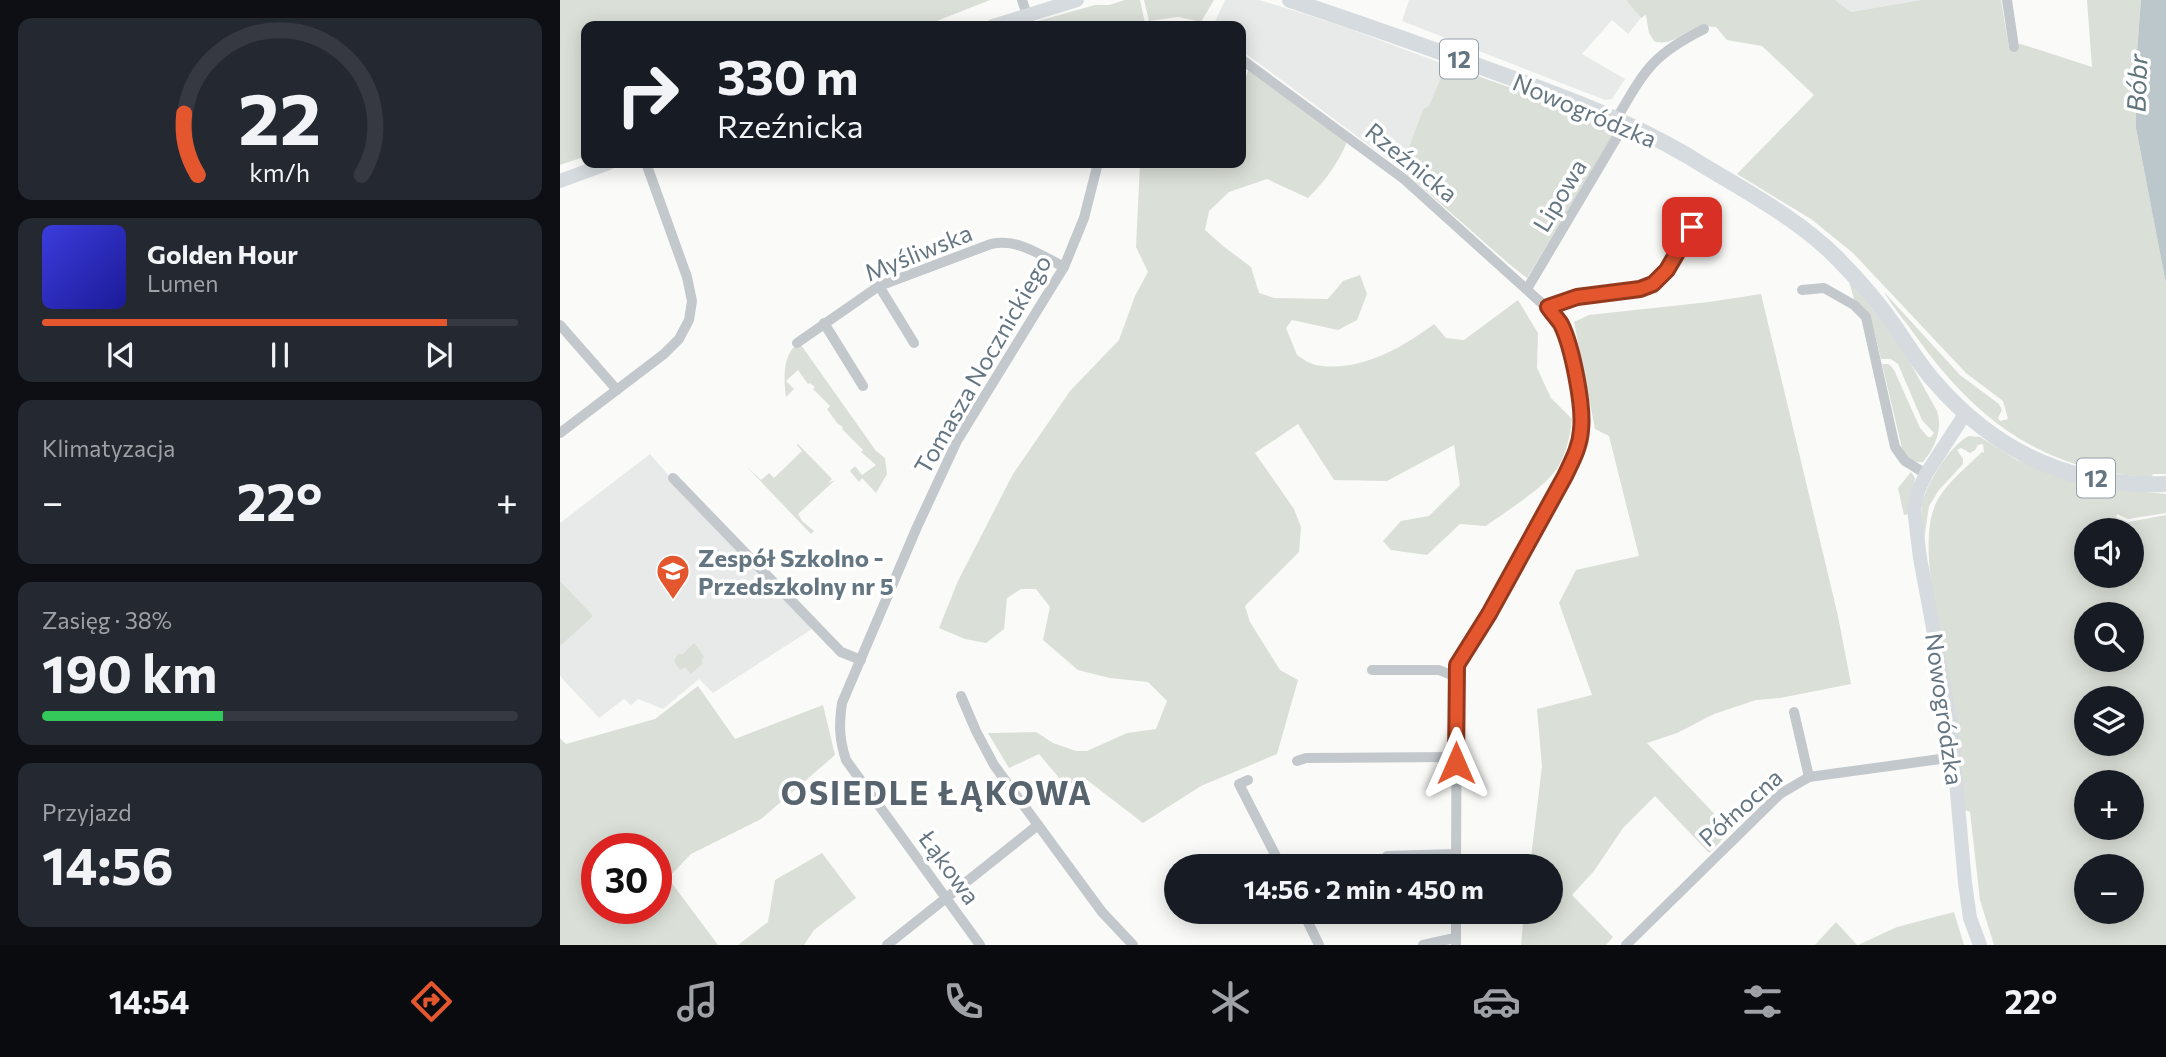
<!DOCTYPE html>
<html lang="pl">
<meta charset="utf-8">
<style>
:root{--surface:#171b24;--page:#242831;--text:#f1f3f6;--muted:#9ea1a6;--line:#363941;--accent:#e4572e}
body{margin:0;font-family:Commissioner,sans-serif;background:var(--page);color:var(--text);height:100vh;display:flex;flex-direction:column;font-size:26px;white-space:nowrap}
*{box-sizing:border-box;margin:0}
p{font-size:23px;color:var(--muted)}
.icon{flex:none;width:38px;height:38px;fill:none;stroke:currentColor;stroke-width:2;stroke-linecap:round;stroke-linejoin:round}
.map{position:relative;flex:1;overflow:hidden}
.panel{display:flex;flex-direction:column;gap:18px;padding:18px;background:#0d0f14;width:560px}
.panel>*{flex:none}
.hud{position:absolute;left:21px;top:21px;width:665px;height:147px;border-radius:14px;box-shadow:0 4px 18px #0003;background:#171b24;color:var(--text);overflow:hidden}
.buttons{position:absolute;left:1514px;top:518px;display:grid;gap:14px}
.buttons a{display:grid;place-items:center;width:70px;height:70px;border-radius:50%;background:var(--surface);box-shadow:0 4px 18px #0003;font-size:35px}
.speed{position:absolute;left:21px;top:833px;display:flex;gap:14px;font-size:35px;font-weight:700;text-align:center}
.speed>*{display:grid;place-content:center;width:91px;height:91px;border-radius:50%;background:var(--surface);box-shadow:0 4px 18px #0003;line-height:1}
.speed .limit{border:10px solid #d22;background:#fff;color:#111}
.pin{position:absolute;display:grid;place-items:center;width:60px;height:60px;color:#fff;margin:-30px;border-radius:14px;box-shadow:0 4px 10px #0006}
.me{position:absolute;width:77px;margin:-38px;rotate:0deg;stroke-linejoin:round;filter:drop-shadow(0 0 5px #0008)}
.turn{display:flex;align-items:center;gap:24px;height:147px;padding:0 21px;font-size:32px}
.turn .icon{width:91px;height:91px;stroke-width:2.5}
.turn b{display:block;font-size:49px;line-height:60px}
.big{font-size:52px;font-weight:700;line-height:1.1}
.panel .card{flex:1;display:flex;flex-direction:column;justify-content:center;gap:10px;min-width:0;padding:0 24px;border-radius:14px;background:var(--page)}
.panel .dial{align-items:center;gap:0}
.dial svg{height:182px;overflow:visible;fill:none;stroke:var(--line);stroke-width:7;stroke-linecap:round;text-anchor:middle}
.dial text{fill:var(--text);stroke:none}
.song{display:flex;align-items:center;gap:21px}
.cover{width:84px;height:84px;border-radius:10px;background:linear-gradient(135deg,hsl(240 70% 55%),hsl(240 70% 35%))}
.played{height:7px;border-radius:4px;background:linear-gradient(90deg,var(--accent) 85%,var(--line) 85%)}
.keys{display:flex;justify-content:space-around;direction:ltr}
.heat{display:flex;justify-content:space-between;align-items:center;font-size:38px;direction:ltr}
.charge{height:10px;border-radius:5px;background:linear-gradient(90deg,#34c759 38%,var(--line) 0)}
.trip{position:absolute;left:604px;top:854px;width:399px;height:70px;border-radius:35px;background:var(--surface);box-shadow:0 4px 18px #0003;font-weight:700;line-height:70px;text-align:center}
.dock{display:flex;height:112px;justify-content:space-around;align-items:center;background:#090b0e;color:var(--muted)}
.dock .icon{width:49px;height:49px}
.dock .selected{color:var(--accent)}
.dock b{font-size:32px;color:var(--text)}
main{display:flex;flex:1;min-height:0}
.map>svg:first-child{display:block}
.built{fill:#e8e9e9}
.green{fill:#dadfd7;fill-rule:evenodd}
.water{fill:#bbc7cb}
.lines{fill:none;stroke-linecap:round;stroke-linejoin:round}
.minor{stroke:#c3c8cc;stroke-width:10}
.secondary{stroke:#d6dbdf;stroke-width:14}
.primary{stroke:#d6dbdf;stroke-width:16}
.route-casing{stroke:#94391e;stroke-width:18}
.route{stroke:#e4572e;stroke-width:12}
.labels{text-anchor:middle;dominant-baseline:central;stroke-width:7;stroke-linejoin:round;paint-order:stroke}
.shield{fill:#fff;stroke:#939fa8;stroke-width:2}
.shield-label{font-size:23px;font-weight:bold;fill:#657683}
.street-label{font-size:24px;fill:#657683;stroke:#fff}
.poi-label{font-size:24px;font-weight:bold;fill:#657683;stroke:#fff;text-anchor:start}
.water-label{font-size:26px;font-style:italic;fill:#60757c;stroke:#fff}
.district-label{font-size:32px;font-weight:bold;letter-spacing:2px;fill:#57646e;stroke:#fff}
</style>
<main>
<section class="panel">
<div class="card dial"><svg viewBox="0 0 100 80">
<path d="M14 69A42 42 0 1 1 86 69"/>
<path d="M14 69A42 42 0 0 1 8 42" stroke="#e4572e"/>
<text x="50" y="56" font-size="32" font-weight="700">22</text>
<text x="50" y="72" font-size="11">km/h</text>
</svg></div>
<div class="card">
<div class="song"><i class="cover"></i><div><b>Golden Hour</b><p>Lumen</p></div></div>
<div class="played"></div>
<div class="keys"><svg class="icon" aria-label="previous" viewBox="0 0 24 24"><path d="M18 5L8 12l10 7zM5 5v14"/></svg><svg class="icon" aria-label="pause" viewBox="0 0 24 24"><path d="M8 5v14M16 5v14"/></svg><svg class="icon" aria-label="next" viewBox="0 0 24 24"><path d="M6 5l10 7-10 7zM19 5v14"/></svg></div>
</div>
<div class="card"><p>Klimatyzacja</p>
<div class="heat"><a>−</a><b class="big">22°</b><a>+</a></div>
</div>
<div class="card"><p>Zasięg · 38%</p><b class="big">190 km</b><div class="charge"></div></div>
<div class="card"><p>Przyjazd</p><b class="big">14:56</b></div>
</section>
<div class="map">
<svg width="1606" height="945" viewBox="0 0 1606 945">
<rect width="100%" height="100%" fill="#fafaf8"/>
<g class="built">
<polygon points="665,0 699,0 719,6 782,26 886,65 869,107 863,109 841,169 681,50 681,26 653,26"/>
<polygon points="849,0 1066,0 1081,18 1068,34 1052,20 1022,54 1065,79 1052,99 1045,100 842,21"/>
<polygon points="1275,0 1361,0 1291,12"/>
<polygon points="90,454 129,499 252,629 153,693 139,679 103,709 78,699 71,705 64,699 39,718 0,676 0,523"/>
</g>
<g class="green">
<polygon points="0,0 430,0 364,26 26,26 26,156 0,165"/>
<polygon points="565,0 580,0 585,23 578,26 460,26 535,5 549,5"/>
<polygon points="584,0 654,0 641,22 618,17 589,21"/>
<path d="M1066 0H1275L1291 12 1361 0H1441L1449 48 1461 44 1532 67 1527 0H1581L1576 64V128L1606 284V474H1593L1591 477C1484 472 1415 420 1355 335 1345 321 1332 306 1324 292L1400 375 1439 404 1442 410 1438 418 1440 421 1448 419 1443 401 1406 373 1293 253 1251 219 1177 174 1254 95 1202 46 1167 40 1156 27C1152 27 1148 26 1144 26 1126 27 1114 48 1094 41L1089 33 1086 15 1081 18Z"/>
<polygon points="886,65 1020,112 1056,128 1057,131 967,278 948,263 841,169 863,109 869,106"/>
<path d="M690 66 789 137C779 162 767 179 748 198L707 179 669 192 649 211 645 230 663 246 691 267 699 293 714 298 768 299 783 281 800 275 807 294 797 320 778 330 732 320 726 328 737 355C743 359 750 364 756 365 799 373 842 348 874 324L886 338 904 340 958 300 978 333 977 368 991 398 1012 419C1010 435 1007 452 998 467 987 486 945 512 926 526L900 524 867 555 831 550 823 541 841 521 869 516 900 485 894 445 827 481 774 480 738 424 695 453 734 509 741 527 739 552 685 606 690 622 720 670 738 680 717 754 641 786 583 823 523 777 506 786 479 754 449 768 428 733 476 732 493 743 516 751H527L567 733 596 729 607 701 588 682 550 678 518 670 483 640 490 607 476 589H461L447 598 444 629 426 643 405 639 379 628 398 581 453 474 510 391 559 340 575 296 588 272 576 247 580 163H681V90Z"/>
<path d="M1289 281 1338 341 1377 411C1383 429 1375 448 1363 462 1353 464 1346 456 1342 448L1322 364H1329L1334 370 1360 428 1368 437H1371L1374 433 1362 420 1338 364 1331 359H1321L1311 318 1295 303Z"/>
<path d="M1201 294 1278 616 1291 684 1220 698 1196 700 1154 714 1117 733 1087 743 1165 825C1167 838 1158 844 1149 853L1095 796 1063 828 1034 871 1012 895 1053 937 1046 945H961L964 912H990V866H970L982 766 977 709 1032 695 999 603 1016 570 1079 556 1049 436 1035 429 1014 322 1029 315 1149 302Z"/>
<path d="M237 344 241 345 316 451 325 458 327 474 316 493 302 478 299 482 290 471 295 466 302 475 316 465 301 452 303 450 282 429 283 427 277 423 267 409 270 406 253 389 255 387 250 383 248 384 238 370 226 381 234 389 226 397C224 380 222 356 237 344Z"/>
<path d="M1409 436 1420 437 1457 460 1504 479 1552 489 1606 494V513L1568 519 1557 514 1556 517 1568 522 1606 515V945H1434L1420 900 1410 812 1405 810C1402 780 1400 749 1396 719 1388 665 1356 557 1374 508 1382 486 1406 468 1422 452L1424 453 1423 444 1418 445 1415 450 1410 453 1401 448 1397 450 1403 459V464L1379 490 1369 506 1364 540C1363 528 1360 516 1362 505 1365 485 1391 444 1409 436ZM1526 530H1572V576H1526ZM1526 614H1572V660H1526ZM1526 698H1572V744H1526ZM1526 782H1572V828H1526ZM1526 866H1572V912H1526Z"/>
<polygon points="238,444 272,479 268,483 275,480 238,514 242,521 254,531 251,534 186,466 201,480 209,473 214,478 242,451 237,445"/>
<polygon points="1351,472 1355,478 1349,514 1344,515 1338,488"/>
<polygon points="0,581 33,616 0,646"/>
<polygon points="134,643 144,657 141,660 143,663 131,674 125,667 120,670 114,661 118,654 123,654"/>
<path d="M138 686 175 739 263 705 275 755 201 819 131 854 108 878 158 945H0V738L6 744 95 719ZM37 849H96V908H37Z"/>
<polygon points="262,853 296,898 254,930 244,945 178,945 208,922 215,880"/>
<polygon points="1394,912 1404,945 1298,945 1337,927"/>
<polygon points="1276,922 1297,945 1255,945"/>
</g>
<polygon class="water" points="1581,0 1606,0 1606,284 1576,128 1576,64"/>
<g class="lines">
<g class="minor">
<polyline points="462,0 467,15"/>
<polyline points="1447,0 1454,47"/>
<polyline points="603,26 624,26"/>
<polyline points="681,59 844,179 987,308 1000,324 1006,335 1021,408 1021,433 1014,457 1005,476 929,614 897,665 896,866"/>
<path d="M1057 118C1085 70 1092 55 1144 29"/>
<polyline points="319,286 354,343"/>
<polyline points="967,289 1066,122"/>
<polyline points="1242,290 1264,288 1294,305 1306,317 1335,447 1345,461 1366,474"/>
<polyline points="987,308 1017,297 1080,289 1093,284 1107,270 1132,227"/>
<polyline points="264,323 303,386"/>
<polyline points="0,325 57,390"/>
<path d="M237 343 319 286 431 244C458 238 480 255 504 267"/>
<polyline points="0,433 104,354 119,339 129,320 132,301 127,277 86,163"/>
<polyline points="113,478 281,652 301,660"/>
<polyline points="812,670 879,670 896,677"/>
<polyline points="401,696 416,731 434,765 542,912 573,945"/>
<polyline points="1234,712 1249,777"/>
<polyline points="737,761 746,758 896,757"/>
<polyline points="688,780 679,784 721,866"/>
<polyline points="827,862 827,856 896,854"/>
<polyline points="743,912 759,945"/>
<polyline points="896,912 896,945"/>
<polyline points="327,945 478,825"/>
<path d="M420 945 286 760C279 739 279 724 282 703L357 527 397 441 504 267 524 218 538 163"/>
<polyline points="863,945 895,938"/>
<polyline points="1066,945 1220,794 1249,777 1395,757"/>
</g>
<g class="secondary">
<polyline points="433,26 517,0"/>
<polyline points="0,181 49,163"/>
<polyline points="1405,414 1366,474 1358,491 1354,509 1360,558 1391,725 1405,883 1410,918 1420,945"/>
</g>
<path class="primary" d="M730 0C799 23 867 47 935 72 1001 96 1067 120 1128 156 1177 187 1234 215 1276 257 1297 278 1317 301 1334 325 1347 344 1359 364 1374 381 1435 452 1512 488 1606 484"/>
</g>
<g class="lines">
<defs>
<path id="route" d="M896 763 897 665 929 614 1005 476C1012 461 1020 447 1021 430 1024 406 1012 346 1001 324 997 318 992 313 988 307L1017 297 1080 289 1093 284 1107 270 1132 227"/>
</defs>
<use href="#route" class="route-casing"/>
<use href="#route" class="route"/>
</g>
<defs>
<symbol id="school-pin" viewBox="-11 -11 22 30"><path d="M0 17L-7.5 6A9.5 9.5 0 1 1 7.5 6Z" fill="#e4572e" stroke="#fff"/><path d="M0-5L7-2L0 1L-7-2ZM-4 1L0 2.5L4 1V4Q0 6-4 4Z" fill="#fff"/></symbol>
</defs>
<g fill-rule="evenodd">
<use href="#school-pin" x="94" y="552" width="38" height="52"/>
</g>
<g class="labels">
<g class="shield">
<rect x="880" y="39.5" width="38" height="39" rx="5"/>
<rect x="1517" y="458.5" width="38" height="39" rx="5"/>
</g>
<g class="shield-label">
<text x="899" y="59">12</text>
<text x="1536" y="478">12</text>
</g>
<g class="street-label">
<text transform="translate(1025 110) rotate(23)">Nowogródzka</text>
<text transform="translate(852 162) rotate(39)">Rzeźnicka</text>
<text transform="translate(999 195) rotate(-59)">Lipowa</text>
<text transform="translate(358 252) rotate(-22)">Myśliwska</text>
<text transform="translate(422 364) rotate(-60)">Tomasza Nocznickiego</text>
<text transform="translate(1385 709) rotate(82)">Nowogródzka</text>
<text transform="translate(1180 807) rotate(-42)">Północna</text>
<text transform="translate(390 867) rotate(54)">Łąkowa</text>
</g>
<g class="poi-label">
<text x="138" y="557">Zespół Szkolno -<tspan x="138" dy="28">Przedszkolny nr 5</tspan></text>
</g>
<g class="water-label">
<text transform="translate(1576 83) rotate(-88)">Bóbr</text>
</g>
<g class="district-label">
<text x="377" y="792">OSIEDLE ŁĄKOWA</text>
</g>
</g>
</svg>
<div class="buttons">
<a><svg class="icon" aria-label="sound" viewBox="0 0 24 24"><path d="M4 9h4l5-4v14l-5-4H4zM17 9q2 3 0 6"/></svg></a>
<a><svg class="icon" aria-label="search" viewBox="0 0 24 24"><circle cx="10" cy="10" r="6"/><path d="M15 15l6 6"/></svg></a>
<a><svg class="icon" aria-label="layers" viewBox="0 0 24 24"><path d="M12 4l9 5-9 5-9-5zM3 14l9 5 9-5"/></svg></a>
<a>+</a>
<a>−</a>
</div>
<div class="speed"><div class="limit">30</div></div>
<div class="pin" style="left:1132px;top:227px;background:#d93025"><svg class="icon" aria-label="arrive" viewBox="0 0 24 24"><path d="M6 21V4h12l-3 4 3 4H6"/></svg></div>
<svg class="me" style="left:896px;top:763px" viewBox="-20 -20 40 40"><path d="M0-17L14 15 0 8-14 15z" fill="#e4572e" stroke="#fff" stroke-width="4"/></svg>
<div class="trip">14:56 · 2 min · 450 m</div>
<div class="hud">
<div class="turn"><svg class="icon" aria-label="right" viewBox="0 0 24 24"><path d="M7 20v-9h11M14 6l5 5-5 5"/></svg><div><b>330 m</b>Rzeźnicka</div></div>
</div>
</div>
</main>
<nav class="dock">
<b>14:54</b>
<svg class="icon selected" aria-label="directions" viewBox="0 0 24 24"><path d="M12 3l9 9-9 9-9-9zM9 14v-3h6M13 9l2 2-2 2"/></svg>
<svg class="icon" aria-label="music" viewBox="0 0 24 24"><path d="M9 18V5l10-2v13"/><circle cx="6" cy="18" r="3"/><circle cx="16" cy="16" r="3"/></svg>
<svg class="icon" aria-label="phone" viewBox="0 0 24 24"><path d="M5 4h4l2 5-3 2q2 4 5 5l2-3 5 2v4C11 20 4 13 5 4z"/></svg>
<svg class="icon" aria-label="climate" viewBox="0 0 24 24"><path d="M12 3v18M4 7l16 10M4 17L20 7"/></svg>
<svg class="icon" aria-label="car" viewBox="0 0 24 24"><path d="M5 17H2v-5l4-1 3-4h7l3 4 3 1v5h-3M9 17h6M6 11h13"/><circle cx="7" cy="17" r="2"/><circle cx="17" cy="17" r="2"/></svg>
<svg class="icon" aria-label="filters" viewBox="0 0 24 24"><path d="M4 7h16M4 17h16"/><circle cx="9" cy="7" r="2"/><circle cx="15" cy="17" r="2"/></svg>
<b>22°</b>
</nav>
